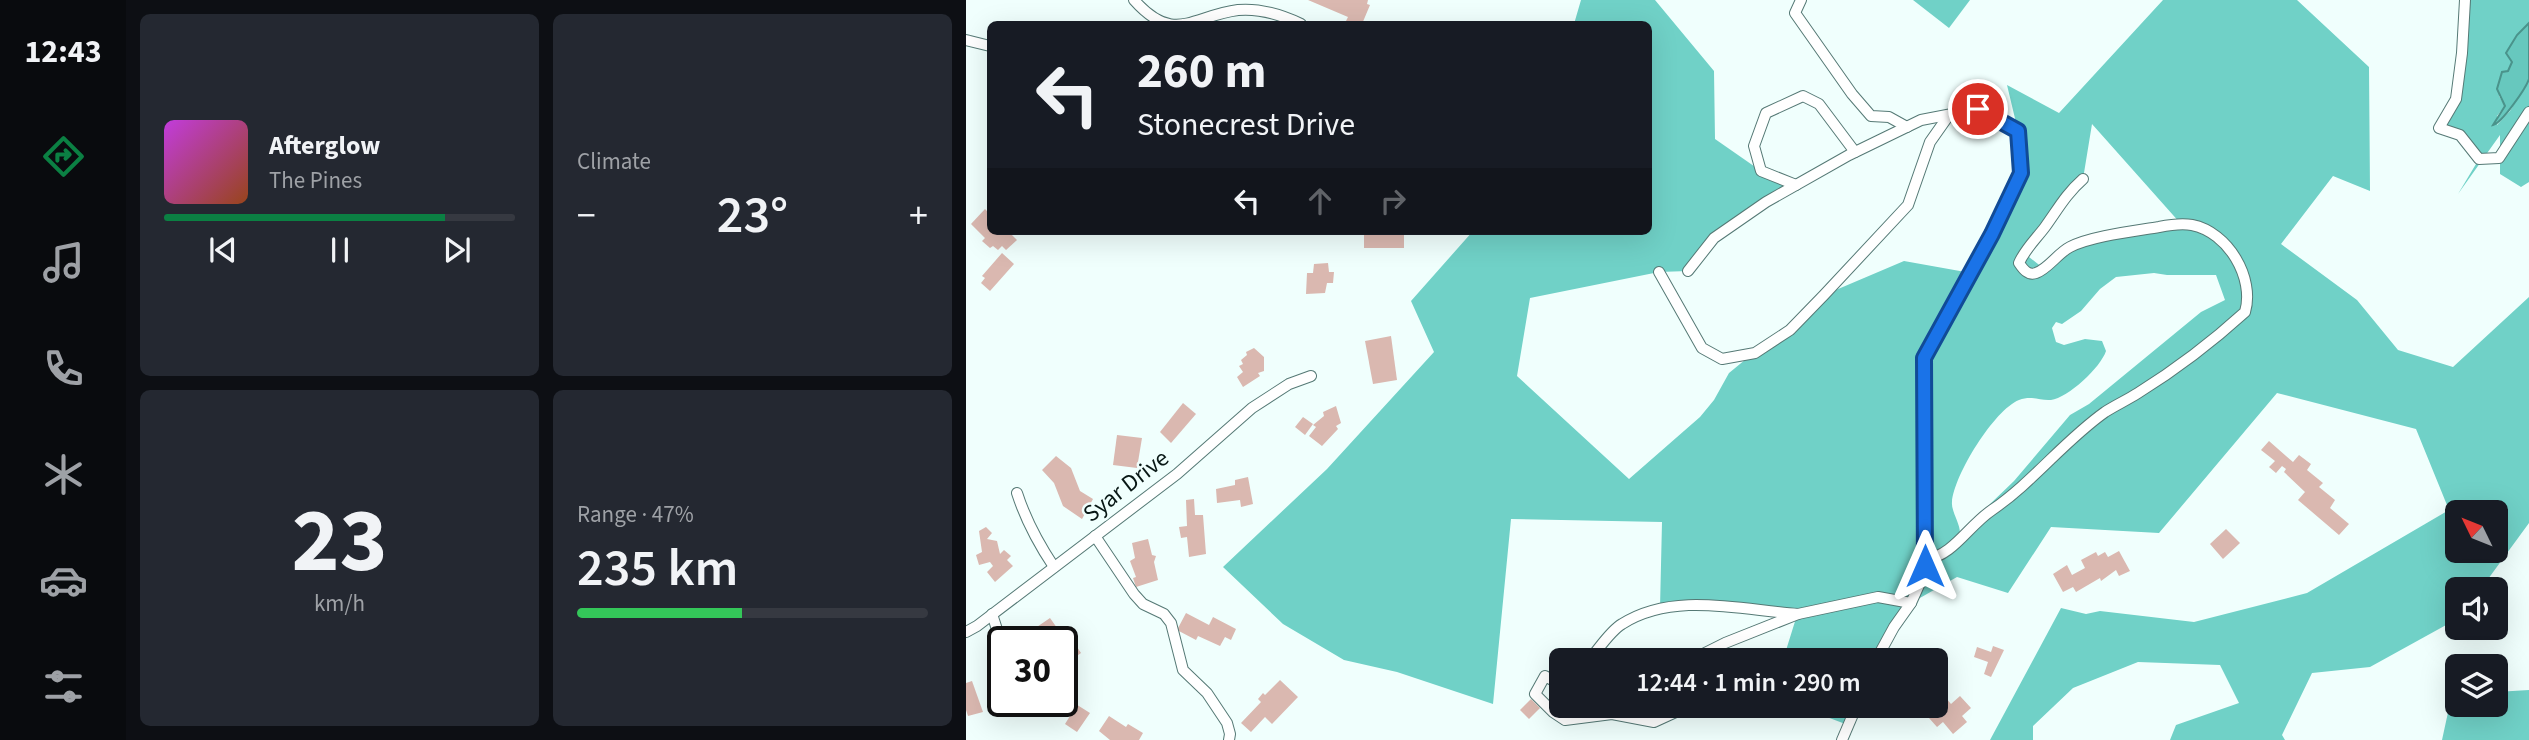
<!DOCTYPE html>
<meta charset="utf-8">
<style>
:root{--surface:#171b24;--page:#242831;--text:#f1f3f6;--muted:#9ea1a6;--line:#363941;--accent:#0b8043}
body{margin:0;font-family:"Source Sans 3",sans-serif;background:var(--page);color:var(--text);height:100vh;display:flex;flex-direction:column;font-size:26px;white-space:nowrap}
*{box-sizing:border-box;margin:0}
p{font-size:23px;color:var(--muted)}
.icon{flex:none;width:38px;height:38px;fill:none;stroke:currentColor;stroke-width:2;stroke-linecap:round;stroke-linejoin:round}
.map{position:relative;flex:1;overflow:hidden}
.panel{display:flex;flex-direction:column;gap:14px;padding:14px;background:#0d0f14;width:840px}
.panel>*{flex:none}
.guide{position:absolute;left:21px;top:21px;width:665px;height:214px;border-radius:10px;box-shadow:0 7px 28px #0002;background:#171b24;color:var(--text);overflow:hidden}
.needle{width:46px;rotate:313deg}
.fabs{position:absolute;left:1479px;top:500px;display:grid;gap:14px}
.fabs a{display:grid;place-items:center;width:63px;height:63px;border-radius:10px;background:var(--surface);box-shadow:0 7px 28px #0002;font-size:35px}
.speed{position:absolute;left:21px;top:626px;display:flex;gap:14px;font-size:35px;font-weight:700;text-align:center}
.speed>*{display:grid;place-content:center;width:91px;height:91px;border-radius:50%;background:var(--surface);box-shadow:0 7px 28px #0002;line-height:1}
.speed .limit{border:4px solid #111;border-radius:10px;background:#fff;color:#111}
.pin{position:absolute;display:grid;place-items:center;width:60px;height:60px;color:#fff;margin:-30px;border:4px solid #fff;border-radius:50%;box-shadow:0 2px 7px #0007}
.me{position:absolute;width:77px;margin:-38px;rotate:0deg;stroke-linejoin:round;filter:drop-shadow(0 0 5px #0008)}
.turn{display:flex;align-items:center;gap:24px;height:147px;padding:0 35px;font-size:32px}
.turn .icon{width:91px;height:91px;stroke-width:2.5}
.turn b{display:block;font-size:49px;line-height:60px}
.lanes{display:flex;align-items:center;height:66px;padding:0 35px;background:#0003;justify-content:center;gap:35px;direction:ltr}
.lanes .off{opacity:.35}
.big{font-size:52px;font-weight:600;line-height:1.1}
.panel .card{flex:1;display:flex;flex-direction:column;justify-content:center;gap:10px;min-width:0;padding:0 24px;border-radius:10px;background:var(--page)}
.panel .dial{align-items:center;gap:0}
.dial b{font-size:91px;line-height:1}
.song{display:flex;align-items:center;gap:21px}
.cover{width:84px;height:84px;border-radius:10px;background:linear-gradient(135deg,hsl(290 70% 55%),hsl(20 70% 35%))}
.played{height:7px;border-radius:4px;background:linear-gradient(90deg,var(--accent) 80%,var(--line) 80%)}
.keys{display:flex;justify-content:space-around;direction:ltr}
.heat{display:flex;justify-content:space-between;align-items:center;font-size:38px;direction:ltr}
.charge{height:10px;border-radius:5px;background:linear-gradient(90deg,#34c759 47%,var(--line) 0)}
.panel .tiles{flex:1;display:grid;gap:14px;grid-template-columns:repeat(2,1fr)}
.trip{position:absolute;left:583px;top:648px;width:399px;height:70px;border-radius:10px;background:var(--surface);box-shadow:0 7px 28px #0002;font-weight:600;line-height:70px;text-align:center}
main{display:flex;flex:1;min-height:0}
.menu{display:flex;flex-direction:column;width:126px;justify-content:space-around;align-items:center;background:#090b0e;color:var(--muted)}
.menu .icon{width:49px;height:49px}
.menu .on{color:var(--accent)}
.menu b{font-size:32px;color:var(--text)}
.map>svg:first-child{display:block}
.forest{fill:#70d1c7;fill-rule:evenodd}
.water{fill:#67c8be;stroke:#4a938b;stroke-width:2}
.building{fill:#dab8b0}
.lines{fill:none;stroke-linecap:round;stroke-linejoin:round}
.minor-casing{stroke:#557975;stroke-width:12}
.minor{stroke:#fff;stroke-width:10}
.route-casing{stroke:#114b97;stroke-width:18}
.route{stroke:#1a73e8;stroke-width:12}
.labels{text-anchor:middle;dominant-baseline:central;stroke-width:5;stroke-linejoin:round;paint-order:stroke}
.street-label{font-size:24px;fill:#081715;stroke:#f0fffd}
</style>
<main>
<nav class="menu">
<b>12:43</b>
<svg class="icon on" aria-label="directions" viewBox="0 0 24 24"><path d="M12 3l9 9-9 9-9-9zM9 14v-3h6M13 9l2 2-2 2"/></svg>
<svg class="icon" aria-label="music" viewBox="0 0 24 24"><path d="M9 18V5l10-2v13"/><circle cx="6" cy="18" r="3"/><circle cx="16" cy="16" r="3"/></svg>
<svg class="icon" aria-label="phone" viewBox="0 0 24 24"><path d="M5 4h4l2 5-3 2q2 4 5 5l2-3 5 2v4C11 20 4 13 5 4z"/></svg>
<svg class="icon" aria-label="climate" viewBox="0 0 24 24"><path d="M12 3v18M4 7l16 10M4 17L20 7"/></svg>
<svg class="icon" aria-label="car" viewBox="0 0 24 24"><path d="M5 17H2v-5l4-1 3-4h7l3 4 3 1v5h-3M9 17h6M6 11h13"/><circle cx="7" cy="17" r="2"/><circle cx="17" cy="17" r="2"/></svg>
<svg class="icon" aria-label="filters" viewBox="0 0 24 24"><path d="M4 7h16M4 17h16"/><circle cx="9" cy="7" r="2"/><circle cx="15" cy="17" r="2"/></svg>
</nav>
<section class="panel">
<div class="tiles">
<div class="card">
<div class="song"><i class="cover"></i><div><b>Afterglow</b><p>The Pines</p></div></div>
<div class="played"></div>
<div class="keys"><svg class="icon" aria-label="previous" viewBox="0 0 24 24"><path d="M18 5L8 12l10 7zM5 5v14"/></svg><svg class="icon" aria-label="pause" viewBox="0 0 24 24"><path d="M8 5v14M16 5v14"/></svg><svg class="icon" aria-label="next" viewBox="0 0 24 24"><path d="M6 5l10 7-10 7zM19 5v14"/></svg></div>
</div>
<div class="card"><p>Climate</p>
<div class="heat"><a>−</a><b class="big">23°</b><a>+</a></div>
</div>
<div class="card dial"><b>23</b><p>km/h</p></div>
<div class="card"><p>Range · 47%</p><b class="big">235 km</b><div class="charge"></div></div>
</div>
</section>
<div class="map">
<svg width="1563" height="740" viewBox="0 0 1563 740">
<rect width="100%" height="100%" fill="#f0fffd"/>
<g class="forest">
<path d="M615 0H689L748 71 749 139 795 171 830 185 748 238 722 271 693 272 564 298 551 376 663 479 734 417 748 400 763 373 858 295 938 261 1005 273 1055 173 1052 131 1041 85 1093 113 1197 0H1331L1403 67 1404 191 1367 176 1315 244 1391 300 1432 350 1487 367 1563 297V523L1514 590H1491V619L1404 667 1346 673 1316 735 1319 740H1204L1210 725 1273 703 1254 665 1172 662 1107 688 1067 726V740H1024L1095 608 1120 614 1134 611 1228 622 1341 593 1483 510 1450 429 1311 393 1193 533 1085 527 1042 593 991 577 945 603 910 660H817L831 615 784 610 694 608 696 522 545 519 527 704 431 672 378 660 317 624 257 567 361 469 468 352 445 301 507 231H682V24H608ZM1126 124 1215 224 1104 247 1077 268 1058 253 1117 179ZM1188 273 1201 275H1250L1259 300 1235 312 1123 404 1104 415 1048 481 994 533C994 523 985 511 986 502 988 475 1028 410 1053 400 1066 395 1074 401 1085 400 1102 398 1135 367 1140 351L1136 341 1119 339 1098 345 1090 342 1086 328 1090 322 1096 324 1115 311 1134 289 1150 277ZM1491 513H1530V551H1491Z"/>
<polygon points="947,0 1004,0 983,28"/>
<polygon points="1499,0 1563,0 1563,23 1551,35 1540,53 1546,62 1533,96 1539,106 1531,116 1531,125 1544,111 1563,80 1563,182 1555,187 1534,174 1534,135 1492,194 1513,159 1494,135 1473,128 1490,99"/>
<polygon points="1563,690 1563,740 1476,740 1486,694 1491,693 1491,705 1530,705 1530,692"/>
<polygon points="829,705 891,705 882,725"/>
</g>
<path class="water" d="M1563 23C1563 37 1563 67 1563 79 1560 88 1536 123 1527 125L1539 106 1531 89 1536 72 1542 71 1546 62 1540 53 1551 35Z"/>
<g class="building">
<polygon points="342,0 402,0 401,4 404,5 396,24 388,24 380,21 382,17"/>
<polygon points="19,209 24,214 24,231 42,231 51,240 40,250 36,246 32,250 27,246 24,248 16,241 19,238 5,224"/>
<rect x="398" y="231" width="40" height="17"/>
<polygon points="36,253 48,264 24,291 15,283 19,278 16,276"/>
<polygon points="362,263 363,272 368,272 367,283 361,283 359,293 340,294 341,273 347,273 348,264"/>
<polygon points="425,336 431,380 407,384 399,341"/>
<polygon points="288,348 298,357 298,371 292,373 294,376 277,387 271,377 277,372 273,366 277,364 275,360 281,355 280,352"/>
<polygon points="217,403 230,414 205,443 194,432"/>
<polygon points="370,406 375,423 370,426 372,429 356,446 343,436 350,427 347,425 358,416 357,412"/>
<polygon points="337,417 347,424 339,435 329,427"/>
<polygon points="151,435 176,438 171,468 147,465"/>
<polygon points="1303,441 1327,462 1333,455 1345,464 1341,470 1357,483 1353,487 1369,500 1364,508 1383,524 1373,535 1332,500 1339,492 1318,472 1320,469 1316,466 1310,473 1303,467 1309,461 1295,450"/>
<polygon points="90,456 105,468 114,491 127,499 116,519 97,506 88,483 76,470"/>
<polygon points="282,477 287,504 275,507 274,500 251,503 250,489 269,485 269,480"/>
<polygon points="228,499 229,515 237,515 240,554 223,557 221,537 215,538 213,527 221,526 220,500"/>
<polygon points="20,527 26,533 21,539 31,541 34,554 38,550 45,556 41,560 47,566 29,582 21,572 27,566 24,562 13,565 10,555 16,552 13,531"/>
<polygon points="1260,529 1274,543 1257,559 1244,544"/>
<polygon points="182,539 186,555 190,556 188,562 192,580 170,587 167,578 170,577 164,561 169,558 166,543"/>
<polygon points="1153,551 1164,571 1153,576 1150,570 1135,581 1134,578 1110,592 1107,587 1097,592 1087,574 1101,565 1106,575 1119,568 1115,560 1130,552 1132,556 1139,552 1142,557"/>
<polygon points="220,613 243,625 247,617 270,629 265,640 259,637 254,646 232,636 230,640 211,630"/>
<polygon points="84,618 96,635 101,632 115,653 96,666 96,642 73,642 65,631"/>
<polygon points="1027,646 1038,650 1025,677 1018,674 1022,662 1008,657 1011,647 1025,652"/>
<polygon points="314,680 332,697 306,724 299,717 285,732 275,723 295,702 292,699 297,693 299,695"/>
<polygon points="6,681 17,712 2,716 0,710 0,683"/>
<polygon points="970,686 985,704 994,696 1005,708 996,716 1001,722 987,734 977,722 971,727 963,718 970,711 965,705 970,705"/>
<polygon points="565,699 574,708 563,719 554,710"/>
<polygon points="105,701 124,713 111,732 99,724 104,716 97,713"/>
<polygon points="143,716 160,727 162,724 177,733 173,740 144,740 133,731"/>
</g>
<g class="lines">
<defs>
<g id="minor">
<path d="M168 0C208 45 226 16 272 10 294 8 316 15 335 24"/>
<polyline points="835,0 829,13 886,94 905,116 923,117 941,127"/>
<polyline points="1499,0 1496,53 1490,99 1473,128 1494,135 1513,159 1533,158 1563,112"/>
<polyline points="0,40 24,46"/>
<polyline points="830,185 795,171 788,146 800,113 837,96 853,104 889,152"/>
<polyline points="722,271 748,238 800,202 883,155 955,120 1012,109 1052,131 1055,173 1026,234 958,358 958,574 945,603 928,627 910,660"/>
<polyline points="693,272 736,348 756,359 789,353 824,330 858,295 942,205 964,142 983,115"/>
<path d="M51 493C60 521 72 543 88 567"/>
<polyline points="129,536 168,594 177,604 198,614 205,623 217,670 241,693 261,723 264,734 263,740"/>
<path d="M959 560C988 555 1002 526 1026 510 1067 482 1098 441 1139 412 1150 405 1161 400 1172 393 1209 370 1246 342 1279 312 1289 278 1262 232 1226 225 1215 223 1203 225 1193 227 1169 231 1125 236 1104 247 1092 253 1082 269 1070 273 1062 276 1057 269 1053 263 1059 249 1070 239 1079 227 1092 209 1100 194 1117 179"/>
<polyline points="26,614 37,648"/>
<polyline points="0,632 11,626 211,474 286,408 323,384 345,376"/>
<path d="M623 660C633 649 644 631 656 624 708 591 775 610 832 614"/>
<polyline points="730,660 731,657 759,643 832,614 912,597 945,603"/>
<polyline points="595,685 579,676 569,694 587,712 599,720 646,714 688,722 712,711 715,705"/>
<polyline points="876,740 891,705"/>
</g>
</defs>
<use href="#minor" class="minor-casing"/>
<use href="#minor" class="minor"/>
</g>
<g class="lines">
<defs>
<polyline id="route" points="959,566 958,358 1026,234 1055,173 1052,131 1012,109"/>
</defs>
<use href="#route" class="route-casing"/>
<use href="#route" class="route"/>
</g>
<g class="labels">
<g class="street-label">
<text transform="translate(160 486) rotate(-38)">Syar Drive</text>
</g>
</g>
</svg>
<div class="fabs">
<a><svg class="needle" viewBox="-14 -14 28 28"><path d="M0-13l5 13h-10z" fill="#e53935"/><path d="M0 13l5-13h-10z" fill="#9ea1a6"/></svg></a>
<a><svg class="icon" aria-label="sound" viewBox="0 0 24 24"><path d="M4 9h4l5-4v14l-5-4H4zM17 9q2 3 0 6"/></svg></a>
<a><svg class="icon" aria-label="layers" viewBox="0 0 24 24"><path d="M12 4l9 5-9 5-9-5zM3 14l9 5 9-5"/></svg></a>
</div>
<div class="speed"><div class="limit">30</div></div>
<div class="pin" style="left:1012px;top:109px;background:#d93025"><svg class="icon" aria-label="arrive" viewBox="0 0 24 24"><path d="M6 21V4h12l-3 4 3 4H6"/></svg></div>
<svg class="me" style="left:959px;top:566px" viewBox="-20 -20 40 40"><path d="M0-17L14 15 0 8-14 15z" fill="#1a73e8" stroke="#fff" stroke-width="4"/></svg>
<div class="trip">12:44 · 1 min · 290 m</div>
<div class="guide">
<div class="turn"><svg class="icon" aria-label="left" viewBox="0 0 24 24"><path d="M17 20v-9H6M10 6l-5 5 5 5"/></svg><div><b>260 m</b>Stonecrest Drive</div></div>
<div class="lanes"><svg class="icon" aria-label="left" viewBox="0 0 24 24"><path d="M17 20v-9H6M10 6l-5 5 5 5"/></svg><svg class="icon off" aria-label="ahead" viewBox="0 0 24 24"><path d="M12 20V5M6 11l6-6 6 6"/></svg><svg class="icon off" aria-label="right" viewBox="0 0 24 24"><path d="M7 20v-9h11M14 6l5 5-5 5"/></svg></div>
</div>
</div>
</main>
